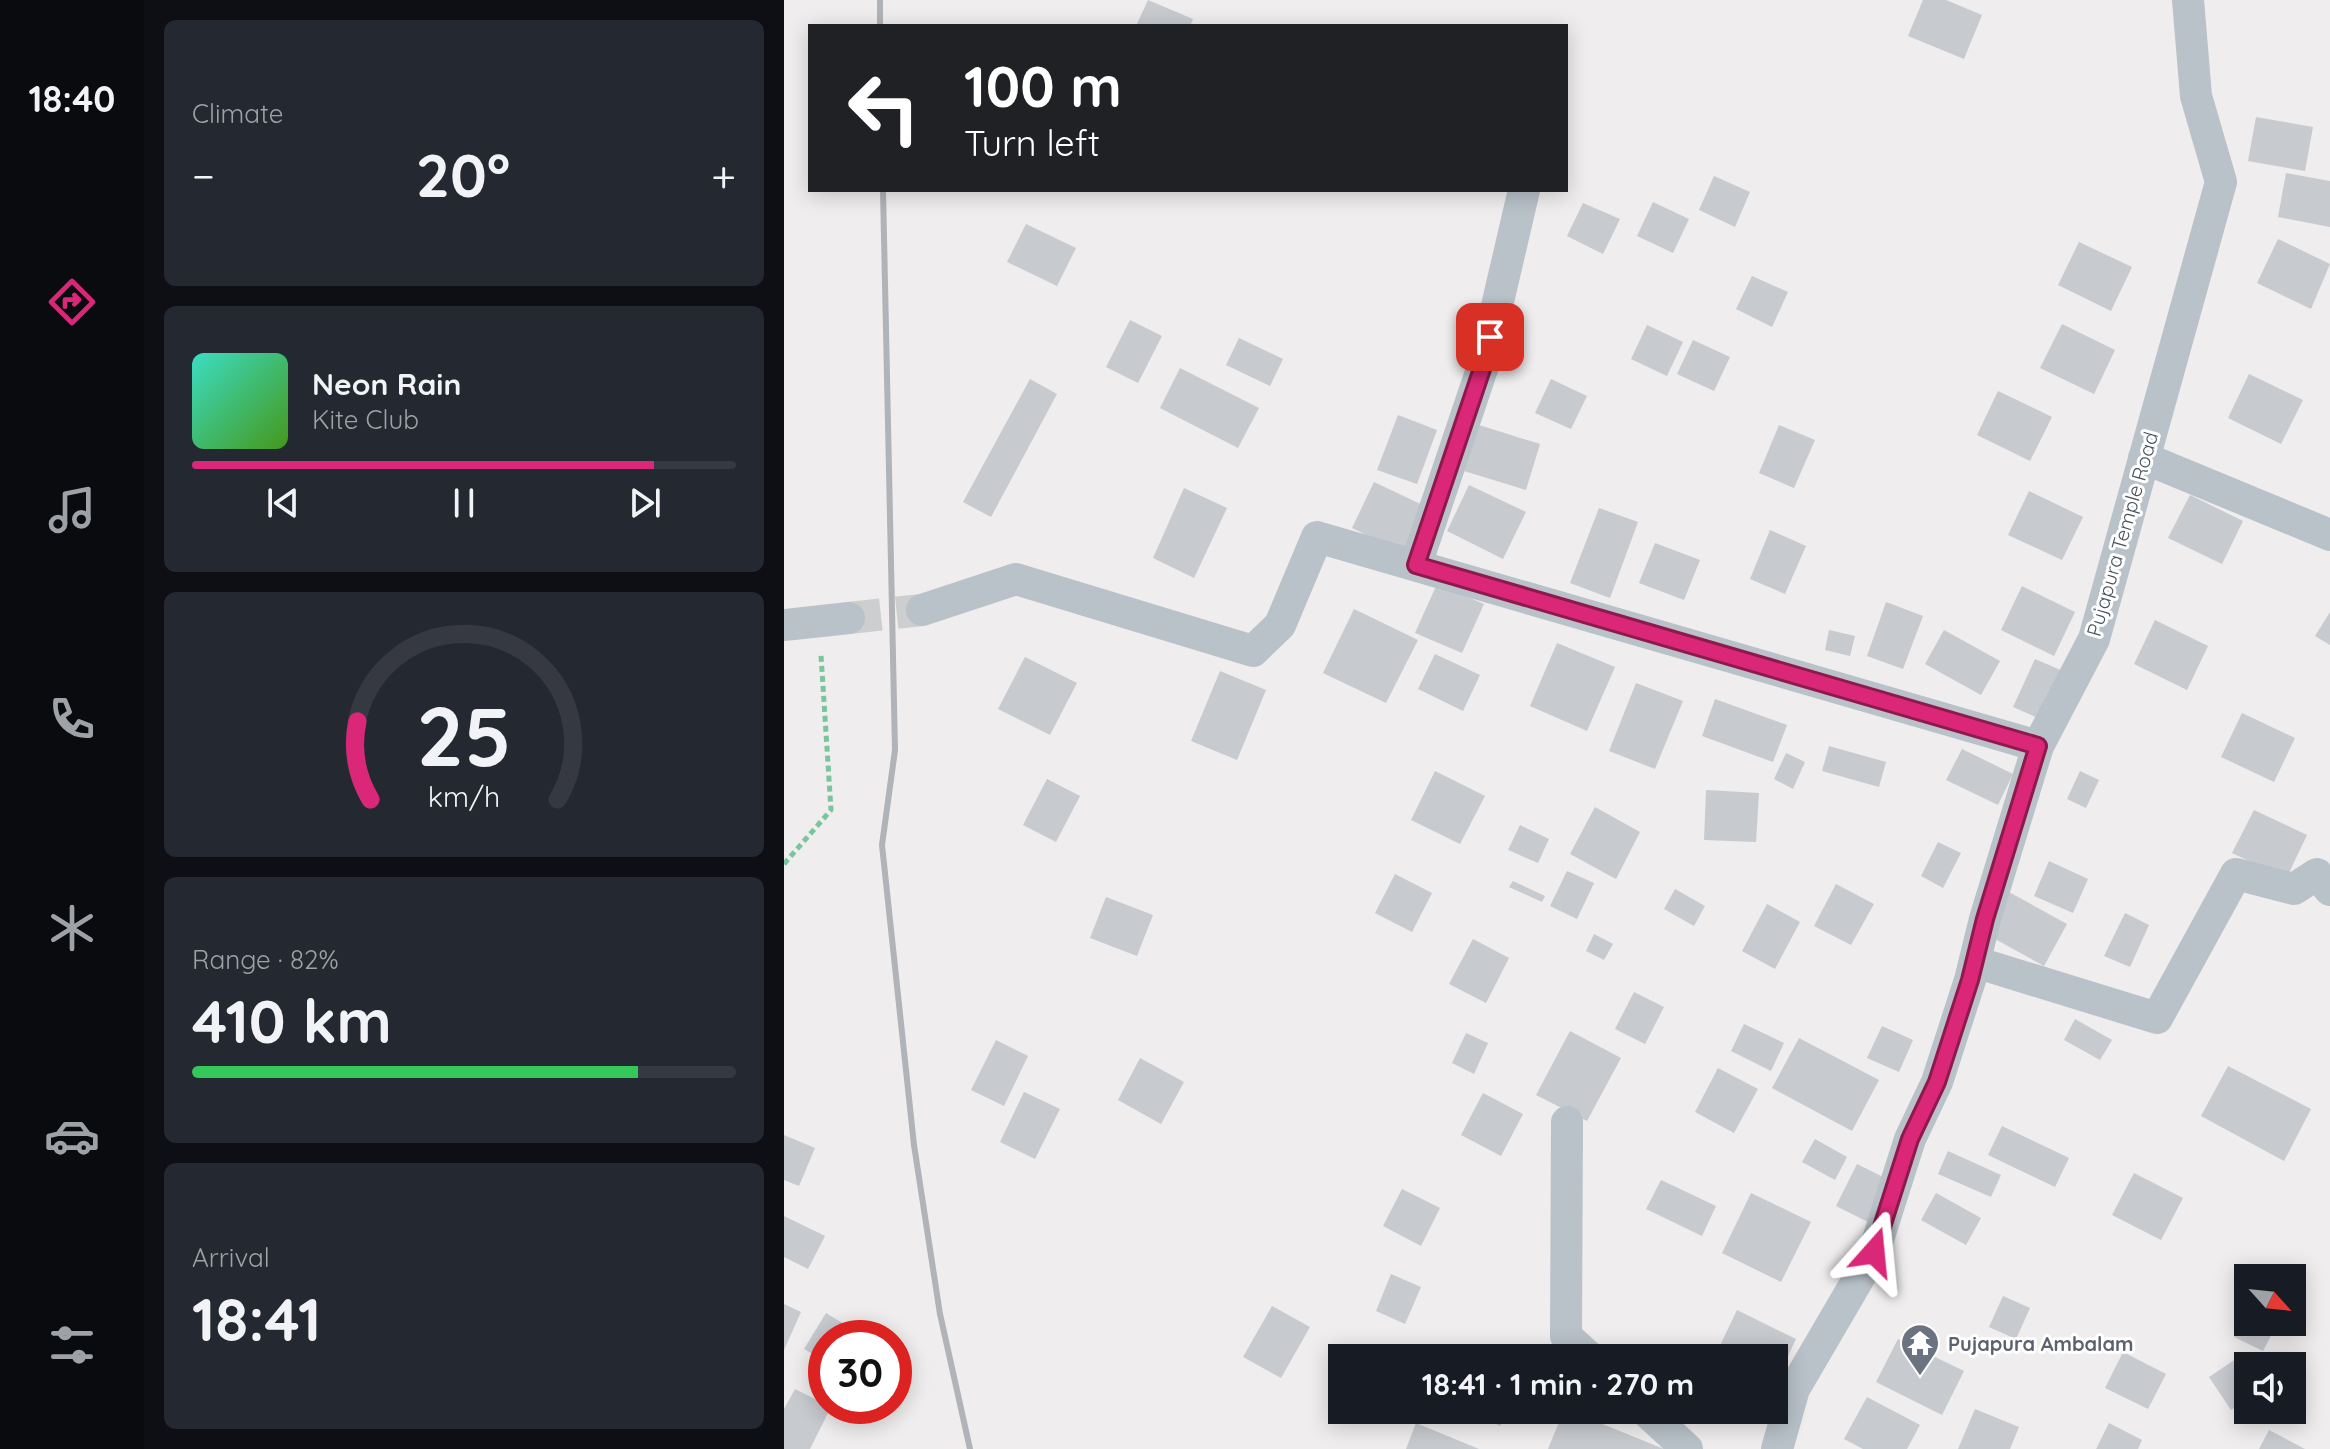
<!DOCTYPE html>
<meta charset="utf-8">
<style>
:root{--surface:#171b24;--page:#242831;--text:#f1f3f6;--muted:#9ea1a6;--line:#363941;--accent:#db2777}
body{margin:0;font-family:Quicksand,sans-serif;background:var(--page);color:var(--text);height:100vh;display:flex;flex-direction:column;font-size:30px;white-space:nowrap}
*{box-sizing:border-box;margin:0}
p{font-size:26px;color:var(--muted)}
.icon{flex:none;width:44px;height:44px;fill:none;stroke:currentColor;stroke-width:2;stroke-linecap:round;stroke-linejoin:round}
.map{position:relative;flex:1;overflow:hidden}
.drawer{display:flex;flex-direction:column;gap:20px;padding:20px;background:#0d0f14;width:640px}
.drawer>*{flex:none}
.guide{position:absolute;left:24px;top:24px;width:760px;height:168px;border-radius:0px;box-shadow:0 4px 20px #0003;background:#202124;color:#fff;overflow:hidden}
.needle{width:52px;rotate:117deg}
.fabs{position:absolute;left:1450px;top:1264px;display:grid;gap:16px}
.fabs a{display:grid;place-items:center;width:72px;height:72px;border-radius:0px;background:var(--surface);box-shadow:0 4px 20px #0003;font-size:40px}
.speed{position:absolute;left:24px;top:1320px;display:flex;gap:16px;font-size:40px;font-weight:700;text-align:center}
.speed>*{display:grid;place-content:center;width:104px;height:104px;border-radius:50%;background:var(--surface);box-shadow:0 4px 20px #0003;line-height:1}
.speed .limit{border:12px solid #d22;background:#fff;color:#111}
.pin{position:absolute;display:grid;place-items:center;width:68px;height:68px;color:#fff;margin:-34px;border-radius:16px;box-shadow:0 4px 12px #0006}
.me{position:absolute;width:88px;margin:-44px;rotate:18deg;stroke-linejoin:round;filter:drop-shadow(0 0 6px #0008)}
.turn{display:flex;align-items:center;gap:28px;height:168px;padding:0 24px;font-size:36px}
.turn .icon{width:104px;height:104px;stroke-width:2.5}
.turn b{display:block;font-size:56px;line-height:68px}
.big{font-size:60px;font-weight:700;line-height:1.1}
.drawer .widget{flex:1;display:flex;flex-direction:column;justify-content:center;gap:12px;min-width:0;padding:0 28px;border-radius:12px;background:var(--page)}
.drawer .dial{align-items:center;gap:0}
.dial svg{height:208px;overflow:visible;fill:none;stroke:var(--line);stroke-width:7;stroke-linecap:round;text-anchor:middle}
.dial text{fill:var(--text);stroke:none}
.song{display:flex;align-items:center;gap:24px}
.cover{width:96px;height:96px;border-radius:12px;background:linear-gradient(135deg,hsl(170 70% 55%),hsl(100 70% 35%))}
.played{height:8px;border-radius:4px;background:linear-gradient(90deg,var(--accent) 85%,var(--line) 85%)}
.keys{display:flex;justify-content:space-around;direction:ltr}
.heat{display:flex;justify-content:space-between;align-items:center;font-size:44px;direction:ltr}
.charge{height:12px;border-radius:6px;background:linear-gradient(90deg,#34c759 82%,var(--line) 0)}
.trip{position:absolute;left:544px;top:1344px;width:460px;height:80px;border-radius:0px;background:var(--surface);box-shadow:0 4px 20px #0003;font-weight:700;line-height:80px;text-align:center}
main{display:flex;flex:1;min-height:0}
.menu{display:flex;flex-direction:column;width:144px;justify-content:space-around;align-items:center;background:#090b0e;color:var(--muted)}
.menu .icon{width:56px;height:56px}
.menu .on{color:var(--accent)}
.menu b{font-size:36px;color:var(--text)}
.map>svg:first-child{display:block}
.building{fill:#c7cacf}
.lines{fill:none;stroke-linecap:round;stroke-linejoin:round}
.minor-tunnel{stroke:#cdcecf;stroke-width:32;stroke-dasharray:32 16;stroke-linecap:butt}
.path{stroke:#79c69c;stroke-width:5;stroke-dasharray:6 4;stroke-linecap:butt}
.minor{stroke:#b9c2c9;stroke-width:32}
.rail{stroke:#b0b3b7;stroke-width:6}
.route-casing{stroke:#8e194d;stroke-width:20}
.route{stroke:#db2777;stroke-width:14}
.labels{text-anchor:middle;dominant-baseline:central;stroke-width:6;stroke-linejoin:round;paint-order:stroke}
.street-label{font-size:20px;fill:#475159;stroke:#fff}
.worship-label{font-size:20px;font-weight:bold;fill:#5b616d;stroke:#fff;text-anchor:start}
</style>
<main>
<nav class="menu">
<b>18:40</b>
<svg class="icon on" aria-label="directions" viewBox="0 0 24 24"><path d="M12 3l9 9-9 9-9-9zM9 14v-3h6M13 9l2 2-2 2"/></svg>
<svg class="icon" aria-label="music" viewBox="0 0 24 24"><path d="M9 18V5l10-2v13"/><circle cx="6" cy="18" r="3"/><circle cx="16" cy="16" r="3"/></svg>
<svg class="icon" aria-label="phone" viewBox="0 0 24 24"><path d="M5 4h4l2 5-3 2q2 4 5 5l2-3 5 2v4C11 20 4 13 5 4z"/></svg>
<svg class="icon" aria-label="climate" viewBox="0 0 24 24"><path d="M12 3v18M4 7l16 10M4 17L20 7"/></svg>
<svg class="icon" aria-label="car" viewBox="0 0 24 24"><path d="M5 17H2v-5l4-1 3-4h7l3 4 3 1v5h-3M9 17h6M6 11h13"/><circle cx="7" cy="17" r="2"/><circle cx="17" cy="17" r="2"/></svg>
<svg class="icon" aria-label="filters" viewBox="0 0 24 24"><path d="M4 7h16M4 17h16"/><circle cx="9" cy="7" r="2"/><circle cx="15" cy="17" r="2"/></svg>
</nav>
<section class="drawer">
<div class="widget"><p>Climate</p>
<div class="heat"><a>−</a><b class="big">20°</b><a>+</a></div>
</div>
<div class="widget">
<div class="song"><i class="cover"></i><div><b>Neon Rain</b><p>Kite Club</p></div></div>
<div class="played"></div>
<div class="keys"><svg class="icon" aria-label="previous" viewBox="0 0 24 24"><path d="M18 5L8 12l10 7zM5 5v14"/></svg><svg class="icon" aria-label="pause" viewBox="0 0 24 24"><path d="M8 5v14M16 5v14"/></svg><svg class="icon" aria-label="next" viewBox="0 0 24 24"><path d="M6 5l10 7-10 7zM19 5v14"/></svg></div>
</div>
<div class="widget dial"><svg viewBox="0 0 100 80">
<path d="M14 69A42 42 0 1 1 86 69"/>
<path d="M14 69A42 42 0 0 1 9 39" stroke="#db2777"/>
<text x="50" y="56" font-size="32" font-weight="700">25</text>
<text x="50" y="72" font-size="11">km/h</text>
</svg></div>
<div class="widget"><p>Range · 82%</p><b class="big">410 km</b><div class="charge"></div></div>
<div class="widget"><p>Arrival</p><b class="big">18:41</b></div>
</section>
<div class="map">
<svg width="1546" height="1449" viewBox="0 0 1546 1449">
<rect width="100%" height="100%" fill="#efeded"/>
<g class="building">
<polygon points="364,0 409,19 406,26 352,26"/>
<polygon points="1139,0 1162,0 1198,15 1180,59 1124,36"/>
<polygon points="1472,117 1529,127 1521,171 1464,161"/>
<polygon points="1502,173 1546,181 1546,227 1494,217"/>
<polygon points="930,176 966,192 951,227 915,210"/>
<polygon points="869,202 905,219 889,253 853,236"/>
<polygon points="799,203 836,219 819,254 783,236"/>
<polygon points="242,224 292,248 273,286 223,262"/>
<polygon points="1494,239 1546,264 1527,309 1473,283"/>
<polygon points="1295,242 1348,267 1327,311 1274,285"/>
<polygon points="968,276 1004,292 988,327 952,309"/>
<polygon points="346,320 378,336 354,383 322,367"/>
<polygon points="1278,324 1331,350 1310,394 1256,368"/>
<polygon points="863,325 899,342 883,376 847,359"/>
<polygon points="455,338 499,359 486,386 442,365"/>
<polygon points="909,340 946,357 930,391 893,374"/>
<polygon points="396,368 475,408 454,448 376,408"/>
<polygon points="1465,374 1519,400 1497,444 1444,418"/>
<polygon points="246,379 273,394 207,517 179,502"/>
<polygon points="767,379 803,396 787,429 751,413"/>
<polygon points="1214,391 1268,417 1246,461 1193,435"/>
<polygon points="614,415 653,430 633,484 593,470"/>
<polygon points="695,425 756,444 742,490 680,471"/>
<polygon points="995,425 1031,440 1010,488 975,473"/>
<polygon points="590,482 647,509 625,556 568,528"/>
<polygon points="685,485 742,512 719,559 663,531"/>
<polygon points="400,488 443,508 410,578 369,558"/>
<polygon points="1245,491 1299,517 1278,560 1224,535"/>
<polygon points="1406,495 1459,521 1438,564 1384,538"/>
<polygon points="815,508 854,522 826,598 786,583"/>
<polygon points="986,530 1022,546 1001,594 966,579"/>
<polygon points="871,543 916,560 900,600 855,583"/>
<polygon points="653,584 700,604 678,653 631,633"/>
<polygon points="1238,586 1291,612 1270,656 1217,630"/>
<polygon points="1102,602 1139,616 1119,669 1083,656"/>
<polygon points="570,609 634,640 602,703 539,673"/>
<polygon points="1546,612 1546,645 1531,636"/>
<polygon points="1371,620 1424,646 1403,690 1350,664"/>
<polygon points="1045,630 1071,636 1066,656 1041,650"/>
<polygon points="1160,630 1216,661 1197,695 1141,664"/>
<polygon points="773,643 831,667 803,731 746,706"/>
<polygon points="651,654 696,675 679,711 634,689"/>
<polygon points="241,657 293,683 266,735 214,709"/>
<polygon points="1251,659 1286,674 1265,723 1229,707"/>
<polygon points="436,671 482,690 453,760 407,741"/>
<polygon points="852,683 899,701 871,769 825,751"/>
<polygon points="931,699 1003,725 989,762 918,736"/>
<polygon points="1458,713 1511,738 1490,782 1437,757"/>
<polygon points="1045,746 1102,762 1095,787 1038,771"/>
<polygon points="1178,749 1229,774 1214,805 1162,780"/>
<polygon points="1002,753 1021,762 1009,789 990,779"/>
<polygon points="651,771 701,796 676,844 627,820"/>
<polygon points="1296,771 1315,780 1302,808 1283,799"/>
<polygon points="263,779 296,796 272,842 239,825"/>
<polygon points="922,790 975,793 972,842 920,840"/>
<polygon points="811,807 856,832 832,879 786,854"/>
<polygon points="1470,810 1523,835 1502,879 1448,853"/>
<polygon points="736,825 765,839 754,863 724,850"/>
<polygon points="1154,842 1177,853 1159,888 1137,876"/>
<polygon points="1265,861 1304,879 1289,913 1250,896"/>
<polygon points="783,871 810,883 793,919 766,906"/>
<polygon points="611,874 648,893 628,932 591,913"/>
<polygon points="729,881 761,896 758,902 725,887"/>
<polygon points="1052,884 1090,904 1067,945 1030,926"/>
<polygon points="891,889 921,906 910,926 880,909"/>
<polygon points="1225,892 1283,924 1260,966 1202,934"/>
<polygon points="322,897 369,915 353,956 306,938"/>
<polygon points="983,904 1016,922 991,969 958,951"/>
<polygon points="1341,913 1365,925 1346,967 1320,956"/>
<polygon points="810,934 829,944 820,960 802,951"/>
<polygon points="689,939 725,958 702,1003 665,984"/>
<polygon points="850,992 880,1007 861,1044 831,1029"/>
<polygon points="1291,1019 1328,1040 1316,1060 1280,1040"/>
<polygon points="960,1024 1000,1043 987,1071 947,1051"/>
<polygon points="1098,1026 1129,1040 1115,1072 1083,1058"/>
<polygon points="786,1031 837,1058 803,1121 752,1095"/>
<polygon points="682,1033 704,1043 690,1074 668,1063"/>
<polygon points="1015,1038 1095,1080 1068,1131 988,1088"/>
<polygon points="212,1040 244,1056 220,1106 187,1090"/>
<polygon points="356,1058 400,1082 377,1124 334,1100"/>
<polygon points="1444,1066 1527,1109 1500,1161 1417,1116"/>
<polygon points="934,1068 974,1089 950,1133 911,1112"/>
<polygon points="240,1092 276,1109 251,1159 216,1142"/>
<polygon points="699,1093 739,1114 717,1156 677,1135"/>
<polygon points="1218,1126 1285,1158 1271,1187 1204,1155"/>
<polygon points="0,1135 31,1148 15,1186 0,1180"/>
<polygon points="1031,1139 1063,1157 1051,1180 1018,1162"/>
<polygon points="1164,1151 1217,1175 1207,1197 1154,1174"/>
<polygon points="1073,1164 1109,1182 1088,1224 1052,1206"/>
<polygon points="1350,1173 1399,1198 1377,1240 1328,1215"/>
<polygon points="877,1180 932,1206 918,1236 862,1209"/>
<polygon points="618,1189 656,1208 637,1246 599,1226"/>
<polygon points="967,1193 1027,1222 997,1282 938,1253"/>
<polygon points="1152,1193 1197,1218 1182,1245 1137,1220"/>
<polygon points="0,1216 41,1236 24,1269 0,1257"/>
<polygon points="607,1274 637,1287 621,1324 592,1311"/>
<polygon points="1219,1296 1246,1308 1232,1339 1205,1327"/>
<polygon points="0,1304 17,1312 0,1350"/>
<polygon points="488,1306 526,1327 497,1378 459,1357"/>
<polygon points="953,1310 1012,1339 990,1385 990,1358 930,1358"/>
<polygon points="1464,1310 1464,1322 1494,1322 1479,1351 1450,1337"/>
<polygon points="42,1313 78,1335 76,1338 42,1338 42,1362 20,1349"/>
<polygon points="1114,1339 1180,1371 1158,1415 1092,1382"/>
<polygon points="1339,1352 1382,1374 1364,1409 1321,1388"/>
<polygon points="1455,1357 1464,1371 1464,1399 1447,1410 1425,1377"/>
<polygon points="11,1389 47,1407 26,1449 0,1449 0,1409"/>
<polygon points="1083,1397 1136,1425 1123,1449 1079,1449 1060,1439"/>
<polygon points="1191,1409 1235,1427 1226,1449 1174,1449"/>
<polygon points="687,1410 726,1410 716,1426"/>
<polygon points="780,1410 784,1410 880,1449 764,1449"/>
<polygon points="632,1423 695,1449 622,1449"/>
<polygon points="1325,1423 1358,1440 1354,1449 1312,1449"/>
<polygon points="1485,1430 1521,1449 1475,1449"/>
</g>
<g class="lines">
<polyline class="minor-tunnel" points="65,618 138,610"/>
<polyline class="path" points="0,864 47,810 37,655"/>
<g class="minor">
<polyline points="1360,458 1546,535"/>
<polyline points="632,565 699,366 740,190"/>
<polyline points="138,610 232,579 469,651 496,625 533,537 1254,746"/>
<polyline points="0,625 65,618"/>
<polyline points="1191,962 1373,1018 1452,874 1510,889 1533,874 1546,890"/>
<polyline points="783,1122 782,1336 806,1358"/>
<polyline points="861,1410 903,1449"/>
<polyline points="993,1449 1010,1389 1090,1252 1126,1139 1153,1082 1186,980 1201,919 1254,746 1310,639 1437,182 1412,96 1404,0"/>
</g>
<g class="rail">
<polyline points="96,0 96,26"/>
<polyline points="99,190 111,750 98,845 130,1145 156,1314 186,1449"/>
</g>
</g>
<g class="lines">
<defs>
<polyline id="route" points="706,337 699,366 632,565 1254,746 1201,919 1186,980 1153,1082 1126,1139 1090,1252"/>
</defs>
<use href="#route" class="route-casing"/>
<use href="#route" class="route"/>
</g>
<defs>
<symbol id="temple-pin" viewBox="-11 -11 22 30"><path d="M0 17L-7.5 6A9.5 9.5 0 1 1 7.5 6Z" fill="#6b7280" stroke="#fff"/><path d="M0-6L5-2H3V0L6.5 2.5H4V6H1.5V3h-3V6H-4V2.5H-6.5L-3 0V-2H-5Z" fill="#fff"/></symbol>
</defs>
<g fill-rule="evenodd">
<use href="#temple-pin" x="1114" y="1321" width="44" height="60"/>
</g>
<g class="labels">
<g class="street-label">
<text transform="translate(1338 534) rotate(-74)">Pujapura Temple Road</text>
</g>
<g class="worship-label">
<text x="1164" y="1343">Pujapura Ambalam</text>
</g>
</g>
</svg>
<div class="fabs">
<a><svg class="needle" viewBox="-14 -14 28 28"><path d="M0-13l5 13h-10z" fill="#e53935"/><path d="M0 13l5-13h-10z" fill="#9ea1a6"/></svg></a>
<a><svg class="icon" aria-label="sound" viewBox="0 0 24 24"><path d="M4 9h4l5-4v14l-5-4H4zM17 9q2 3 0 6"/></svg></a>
</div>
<div class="speed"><div class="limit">30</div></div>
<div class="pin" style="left:706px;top:337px;background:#d93025"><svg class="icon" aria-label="arrive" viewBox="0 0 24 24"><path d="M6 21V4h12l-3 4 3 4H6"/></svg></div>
<svg class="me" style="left:1090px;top:1252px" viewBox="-20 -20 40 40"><path d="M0-17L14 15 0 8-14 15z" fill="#db2777" stroke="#fff" stroke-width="4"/></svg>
<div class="trip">18:41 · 1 min · 270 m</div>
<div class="guide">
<div class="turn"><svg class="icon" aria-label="left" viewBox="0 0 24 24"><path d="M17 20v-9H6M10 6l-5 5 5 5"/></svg><div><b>100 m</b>Turn left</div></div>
</div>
</div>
</main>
